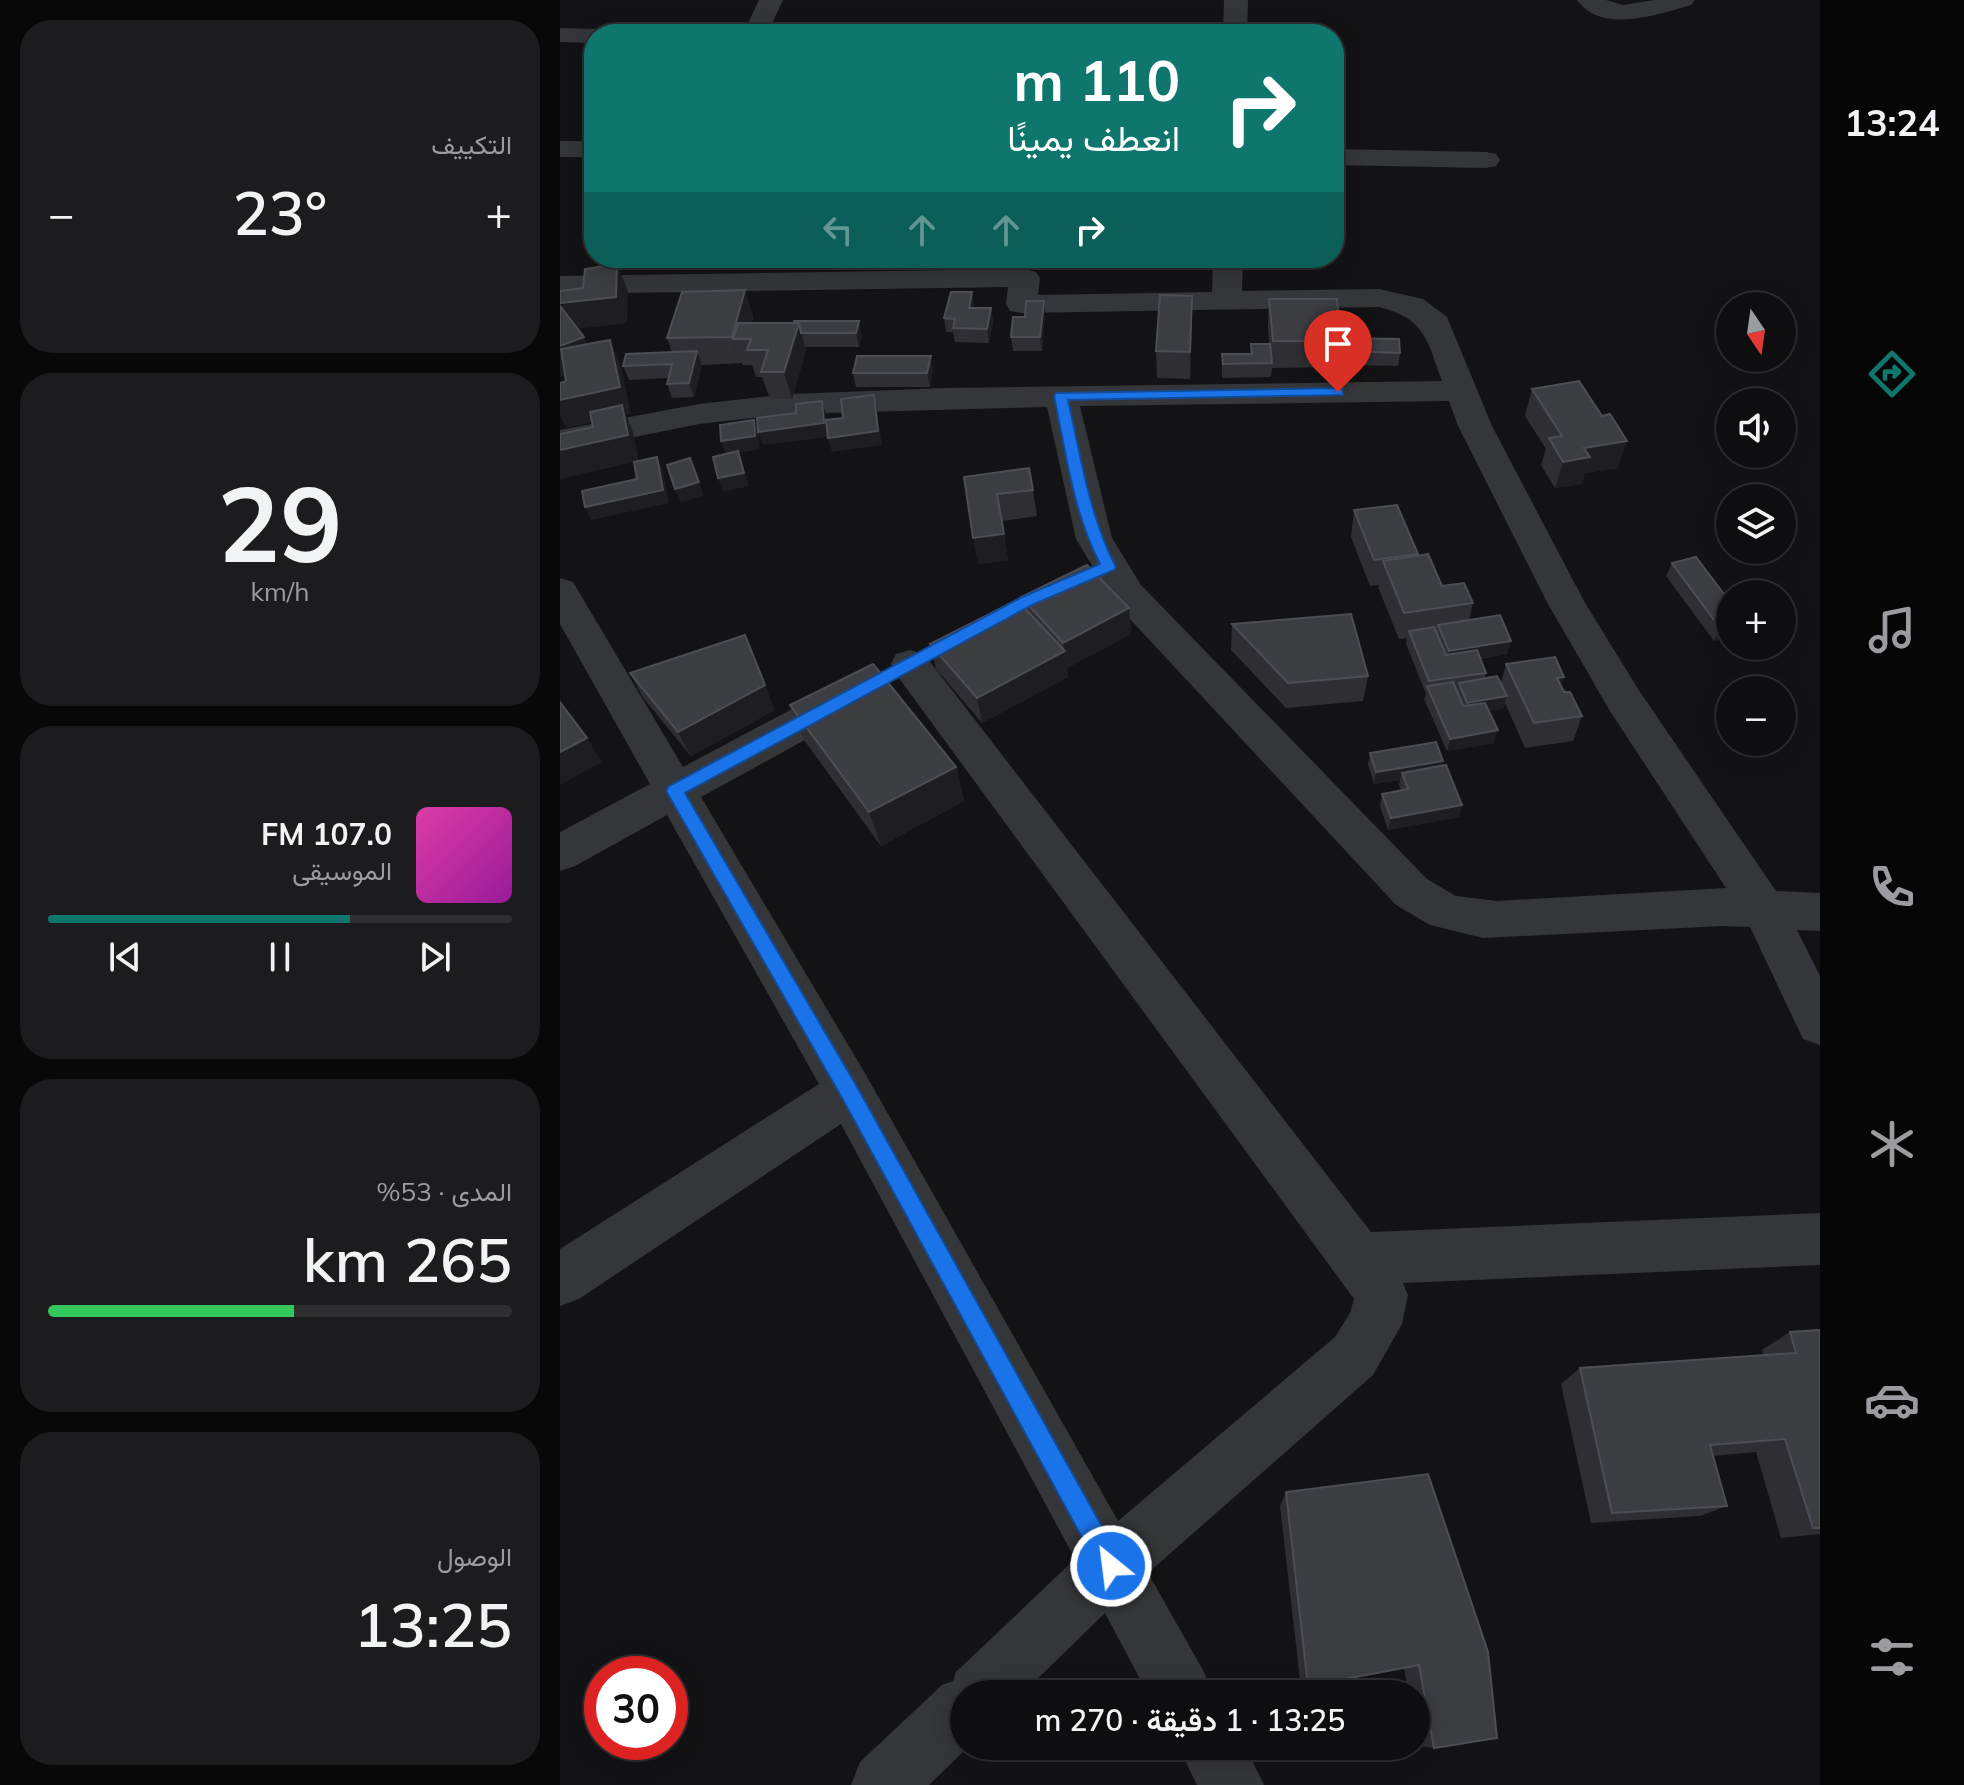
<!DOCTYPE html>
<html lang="ar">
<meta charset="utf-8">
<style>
:root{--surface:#0e0e10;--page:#1c1c1e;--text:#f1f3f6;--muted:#9b9c9f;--line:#2e2e30;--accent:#0f766e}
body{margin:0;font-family:Mulish,Vazirmatn,sans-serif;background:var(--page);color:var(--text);direction:rtl;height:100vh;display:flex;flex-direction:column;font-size:30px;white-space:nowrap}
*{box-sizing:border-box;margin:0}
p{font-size:26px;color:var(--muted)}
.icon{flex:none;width:44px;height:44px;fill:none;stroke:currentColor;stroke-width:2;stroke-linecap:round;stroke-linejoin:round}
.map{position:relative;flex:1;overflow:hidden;direction:ltr}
.side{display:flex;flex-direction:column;gap:20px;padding:20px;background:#080809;width:560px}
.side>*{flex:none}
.banner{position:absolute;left:24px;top:24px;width:760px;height:244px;border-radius:32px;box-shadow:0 4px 20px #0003,0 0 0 2px var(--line);direction:rtl;background:#0f766e;color:#fff;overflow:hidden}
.needle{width:52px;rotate:167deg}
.fabs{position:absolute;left:1156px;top:292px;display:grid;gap:16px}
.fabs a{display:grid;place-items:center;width:80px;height:80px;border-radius:50%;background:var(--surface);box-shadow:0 4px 20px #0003,0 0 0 2px var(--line);font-size:40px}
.speed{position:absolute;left:24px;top:1656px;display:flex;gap:16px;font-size:40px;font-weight:700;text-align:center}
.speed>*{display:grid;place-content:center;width:104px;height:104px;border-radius:50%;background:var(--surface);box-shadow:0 4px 20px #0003,0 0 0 2px var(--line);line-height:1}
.speed .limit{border:12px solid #d22;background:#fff;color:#111}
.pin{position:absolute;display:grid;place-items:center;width:68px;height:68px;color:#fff;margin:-82px -34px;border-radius:50% 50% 50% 0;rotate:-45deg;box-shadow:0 0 8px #0007}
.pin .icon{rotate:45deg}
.me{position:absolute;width:88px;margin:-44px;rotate:331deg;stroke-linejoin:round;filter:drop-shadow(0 0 6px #0008)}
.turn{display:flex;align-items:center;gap:28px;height:168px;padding:0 32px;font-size:36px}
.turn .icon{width:104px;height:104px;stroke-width:2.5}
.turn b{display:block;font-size:56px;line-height:68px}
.lanes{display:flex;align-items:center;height:76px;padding:0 32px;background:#0003;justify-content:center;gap:40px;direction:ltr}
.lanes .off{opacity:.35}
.big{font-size:60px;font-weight:600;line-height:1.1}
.side .tile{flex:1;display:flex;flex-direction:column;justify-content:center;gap:12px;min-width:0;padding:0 28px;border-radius:32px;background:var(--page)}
.side .dial{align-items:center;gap:0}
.dial b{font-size:104px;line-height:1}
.song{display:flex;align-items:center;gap:24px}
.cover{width:96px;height:96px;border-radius:12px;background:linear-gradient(135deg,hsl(320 70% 55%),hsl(300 70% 35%))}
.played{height:8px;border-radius:4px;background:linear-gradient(90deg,var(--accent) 65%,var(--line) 65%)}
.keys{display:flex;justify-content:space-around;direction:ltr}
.heat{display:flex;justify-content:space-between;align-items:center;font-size:44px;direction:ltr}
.charge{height:12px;border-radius:6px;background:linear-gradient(90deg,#34c759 53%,var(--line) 0)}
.trip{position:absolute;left:390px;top:1680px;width:480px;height:80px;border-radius:40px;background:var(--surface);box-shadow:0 4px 20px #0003,0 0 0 2px var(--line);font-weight:600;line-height:80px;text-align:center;direction:rtl}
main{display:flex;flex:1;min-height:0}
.tab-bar{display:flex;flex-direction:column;width:144px;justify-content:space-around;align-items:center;background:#060606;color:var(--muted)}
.tab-bar .icon{width:56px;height:56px}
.tab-bar .on{color:var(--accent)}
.tab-bar b{font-size:36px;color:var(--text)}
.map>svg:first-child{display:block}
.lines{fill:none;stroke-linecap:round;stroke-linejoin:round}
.street{fill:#353639;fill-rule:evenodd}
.wall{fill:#2f2f33}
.shaded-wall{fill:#1e1e21}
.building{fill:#3c3d41;stroke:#4c4e53;stroke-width:2}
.route{fill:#1a73e8;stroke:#114b97;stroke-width:2}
</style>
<main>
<nav class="tab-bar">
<b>13:24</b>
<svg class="icon on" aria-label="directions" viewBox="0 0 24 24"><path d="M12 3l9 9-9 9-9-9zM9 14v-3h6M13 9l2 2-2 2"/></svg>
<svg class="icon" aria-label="music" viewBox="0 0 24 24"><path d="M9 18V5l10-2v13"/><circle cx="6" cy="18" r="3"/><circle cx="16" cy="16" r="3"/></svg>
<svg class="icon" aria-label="phone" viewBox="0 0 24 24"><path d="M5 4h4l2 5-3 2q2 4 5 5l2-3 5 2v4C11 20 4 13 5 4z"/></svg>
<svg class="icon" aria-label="climate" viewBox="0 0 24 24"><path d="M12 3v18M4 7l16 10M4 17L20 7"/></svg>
<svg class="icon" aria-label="car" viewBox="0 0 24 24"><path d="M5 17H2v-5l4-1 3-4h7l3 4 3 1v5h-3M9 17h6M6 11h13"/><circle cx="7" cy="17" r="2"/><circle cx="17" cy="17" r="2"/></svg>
<svg class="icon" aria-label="filters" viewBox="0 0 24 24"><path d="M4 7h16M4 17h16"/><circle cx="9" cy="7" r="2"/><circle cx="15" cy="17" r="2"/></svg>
</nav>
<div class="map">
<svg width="1260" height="1785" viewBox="0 0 1260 1785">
<rect width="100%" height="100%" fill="#131315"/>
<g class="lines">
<g class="street">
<polygon points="199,0 223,0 207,34 183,34"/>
<polygon points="664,0 688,0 687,34 663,34"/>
<path d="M1017 0H1046L1063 5 1095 0H1135L1131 5C1099 14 1042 35 1017 0Z"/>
<polygon points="0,28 34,29 45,34 34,34 34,43 0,42"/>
<rect x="0" y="141" width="34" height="16"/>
<polygon points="774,149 926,152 936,154 940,160 936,166 926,168 774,165"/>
<path d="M653 258H683L682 291 819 289 863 299 887 317 932 426 1024 601 1078 689 1216 891 1260 893V931L1237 930 1260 976V1045L1243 1039 1190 927 1162 926 923 938 870 925 836 905 555 603 516 539 487 407 230 414 139 424 0 452V430L139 404 230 394 386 388 882 381C867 340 865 318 819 307L461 313 450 311 446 304 448 287 0 294V276L465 269 476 272 480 278 478 295 652 292ZM889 401 898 426 988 604 1050 711 1166 888 937 901 896 896 867 879 581 585 552 538 520 406Z"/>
<polygon points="0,578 13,582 123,767 275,686 289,682 303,686 309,697 303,708 141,797 306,1075 558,1521 775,1337 790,1313 794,1299 336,674 331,664 336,654 350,650 364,654 811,1232 1260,1213 1260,1265 843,1283 848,1295 842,1324 813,1375 588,1573 644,1672 653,1694 588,1694 545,1613 462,1694 404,1694 404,1746 409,1746 369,1785 291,1785 300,1762 382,1685 393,1681 396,1672 515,1559 281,1124 19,1299 0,1306 0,1249 259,1084 107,815 15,866 0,871 0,832 90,784 0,624"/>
<polygon points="618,1746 685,1746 704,1785 637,1785"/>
</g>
</g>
<g class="wall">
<polygon points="185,290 193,317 192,323 234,323 234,321 302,335 299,347 245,347 246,350 232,399 210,399 202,377 196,377 192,365 182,365 182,363 142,365 134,397 112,398 107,384 108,378 69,380 63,366 112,352 107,338"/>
<polygon points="412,292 414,308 431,308 433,322 429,343 395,342 393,332 386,332 384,318"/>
<polygon points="709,299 782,341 779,367 712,368 711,377 662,378 662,354 690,354 691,344 709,344 708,326"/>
<polygon points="485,314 482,351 453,351 451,337 465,317"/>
<polygon points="632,323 630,379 597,378 596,351"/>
<polygon points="790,338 840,353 838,366 789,365 788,352"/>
<polygon points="373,369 370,387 296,387 293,373"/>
<polygon points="972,389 1058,468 1025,473 1022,484 995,488 981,465 986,449 965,416"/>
<polygon points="404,477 473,490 477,516 442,521 448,560 418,564"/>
<polygon points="794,510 858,554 857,556 882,586 913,603 909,620 947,654 920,659 926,673 925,678 941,683 946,664 1004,677 1001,686 1004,692 1022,716 1013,741 965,748 945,703 943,709 929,711 934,743 887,751 864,699 866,694 846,644 847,638 839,639 818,587 819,585 810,586 791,537"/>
<polygon points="1112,563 1170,637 1154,641 1106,576"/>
<polygon points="461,597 569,608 571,634 507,668 508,677 422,723 376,669 370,644 463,606"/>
<polygon points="672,624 808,676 803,701 726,708 671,650"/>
<polygon points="70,673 215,710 131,756 83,698"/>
<polygon points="230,705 396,767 404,801 321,846 244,740"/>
<polygon points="810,753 882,766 902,805 899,817 828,830 820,806 822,794 841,790 839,785 840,780 814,784 808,765"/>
<polygon points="1260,1330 1260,1534 1221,1538 1196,1452 1153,1456 1167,1506 1140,1516 1031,1523 1001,1384 1020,1368 1204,1356 1202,1350 1230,1332"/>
<polygon points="726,1492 928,1652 874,1748 857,1746 856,1739 856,1694 849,1694 844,1668 741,1688 720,1506"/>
</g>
<g class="shaded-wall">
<polygon points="57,264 68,291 67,323 0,331 0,303"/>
<polygon points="185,290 193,317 188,339 173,339 181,364 172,337"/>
<polygon points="412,292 414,306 411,321 409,308"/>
<polygon points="632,296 632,323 630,379 630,352"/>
<polygon points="484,301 485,314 482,351 480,337"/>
<polygon points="431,308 433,322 429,343 427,329"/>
<polygon points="299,321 302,335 299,347 296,333"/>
<polygon points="239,323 246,350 232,399 224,372"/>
<polygon points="24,337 36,364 0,377 0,346"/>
<polygon points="50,340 61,366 71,414 66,415 73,432 79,461 0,479 0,450 64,416 6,428 0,416 0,400"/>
<polygon points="137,351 142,365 134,397 129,383"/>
<polygon points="371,356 373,369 370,387 367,373"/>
<polygon points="314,395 317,409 322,445 272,452 268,438"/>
<polygon points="262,401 266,414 268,437 203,445 199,435 200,449 178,453 189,486 163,492 158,478 166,455 161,441 194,420 198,432"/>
<polygon points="1067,441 1058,468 1025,473 1022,484 995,488 1003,462 1024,448"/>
<polygon points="97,457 103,471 109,503 31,520 25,507 103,490"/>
<polygon points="130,458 144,496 121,502 115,489"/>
<polygon points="444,534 448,560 418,564 413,538"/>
<polygon points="569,608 571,634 507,668 508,677 422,723 417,698 504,652 503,643"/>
<polygon points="1170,625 1170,637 1154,641 1160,628"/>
<polygon points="185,635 215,710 131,756 118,732"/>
<polygon points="951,641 947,654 886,664 889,651"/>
<polygon points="1004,677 995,702 997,678"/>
<polygon points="947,696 943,709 904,716 907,703"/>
<polygon points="938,730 934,743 887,751 890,739"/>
<polygon points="27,738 42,762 0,785 0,752"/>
<polygon points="883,761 880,773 842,773 840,780 814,784 816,772"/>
<polygon points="396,767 404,801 321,846 309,812"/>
<polygon points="902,805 899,817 828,830 831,818"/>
</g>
<g class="building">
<polygon points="57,264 56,297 0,303 0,291 23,288 25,269"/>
<polygon points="185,290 172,337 107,338 122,292"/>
<polygon points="391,292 412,292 409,308 431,308 427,329 393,328 395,319 384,318"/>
<polygon points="600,295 632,296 630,352 596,351"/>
<polygon points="709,299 777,299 782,341 713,341"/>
<polygon points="466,301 484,301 480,337 451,337 453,317 465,317"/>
<polygon points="0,306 24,337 0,346"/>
<polygon points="234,321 299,321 296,333 241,333 239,323 234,323"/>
<polygon points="178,323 239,323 224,372 201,372 208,350 187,350 191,339 173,339"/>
<polygon points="790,338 839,339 840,353 790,351"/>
<polygon points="50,340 60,387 0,400 0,383 6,381 1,349"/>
<polygon points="691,344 710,344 712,363 663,364 662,354 692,354"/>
<polygon points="137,351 129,383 107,384 112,364 63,366 66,354"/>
<polygon points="297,356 371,356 367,373 293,373"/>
<polygon points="1019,381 1042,416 1050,414 1067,441 1024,448 1030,457 1003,462 989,438 1002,436 972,389"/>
<polygon points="314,395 318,431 268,438 266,420 283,418 281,399"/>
<polygon points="262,401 264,423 198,432 197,418 236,413 236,404"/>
<polygon points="62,405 68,435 0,450 0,434 33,427 30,412"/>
<polygon points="194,420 195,436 161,441 160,425"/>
<polygon points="178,451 184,473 158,478 153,457"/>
<polygon points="97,457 103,490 25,507 22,491 77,479 74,462"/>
<polygon points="130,458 139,482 115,489 107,465"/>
<polygon points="469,468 473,490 437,494 444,534 413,538 404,477"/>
<polygon points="837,505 858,554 814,560 794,510"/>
<polygon points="868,554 882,586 904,583 913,603 844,613 823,561"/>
<polygon points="1136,557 1170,602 1170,625 1160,628 1112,563"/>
<polygon points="527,565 569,608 503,643 461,597"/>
<polygon points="457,600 505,651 417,698 370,644"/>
<polygon points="791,614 808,676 728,683 672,624"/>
<polygon points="940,615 951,641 889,651 878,625"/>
<polygon points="874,627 886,655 917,650 926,673 869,681 849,631"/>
<polygon points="185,635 205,685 118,732 70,673"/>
<polygon points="995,657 1004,677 997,678 1004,692 1010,692 1022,716 974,723 946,664"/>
<polygon points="313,664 396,767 309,812 230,705"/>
<polygon points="937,676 947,696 907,703 899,683"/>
<polygon points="893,682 903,706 925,703 938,730 890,739 867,686"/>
<polygon points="0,702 27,738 0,752"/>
<polygon points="876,742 883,761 816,772 810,753"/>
<polygon points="886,765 902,805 831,818 822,794 848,789 842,773"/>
<polygon points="1260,1330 1260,1528 1253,1528 1225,1439 1150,1445 1167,1506 1052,1513 1020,1368 1236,1353 1230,1332"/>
<polygon points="868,1474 928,1652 937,1738 874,1748 859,1665 748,1686 726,1492"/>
</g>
<path class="route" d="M778 388 783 389V395L508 400C521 457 529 515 556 567L554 570 472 605 125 793 296 1085 559 1557 563 1566 559 1574 551 1578 542 1574 282 1098 106 791 109 786 462 597 540 564C513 512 506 453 494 396L496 393Z"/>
</svg>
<div class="fabs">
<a><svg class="needle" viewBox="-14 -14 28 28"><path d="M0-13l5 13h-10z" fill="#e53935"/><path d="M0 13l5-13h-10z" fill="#9b9c9f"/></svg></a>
<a><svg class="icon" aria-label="sound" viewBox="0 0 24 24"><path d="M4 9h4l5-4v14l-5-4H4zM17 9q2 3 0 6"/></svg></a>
<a><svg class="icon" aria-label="layers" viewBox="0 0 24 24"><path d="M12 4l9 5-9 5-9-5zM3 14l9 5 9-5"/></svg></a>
<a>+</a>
<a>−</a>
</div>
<div class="speed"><div class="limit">30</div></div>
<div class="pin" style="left:778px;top:392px;background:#d93025"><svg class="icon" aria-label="arrive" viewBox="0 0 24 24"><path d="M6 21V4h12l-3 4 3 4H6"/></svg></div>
<svg class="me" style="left:551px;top:1566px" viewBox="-20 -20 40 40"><circle r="17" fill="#1a73e8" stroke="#fff" stroke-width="3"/><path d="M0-11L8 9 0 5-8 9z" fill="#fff"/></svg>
<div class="trip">13:25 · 1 دقيقة · 270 m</div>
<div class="banner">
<div class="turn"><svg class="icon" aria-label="right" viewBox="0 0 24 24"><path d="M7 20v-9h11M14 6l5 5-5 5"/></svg><div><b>110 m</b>انعطف يمينًا</div></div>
<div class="lanes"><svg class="icon off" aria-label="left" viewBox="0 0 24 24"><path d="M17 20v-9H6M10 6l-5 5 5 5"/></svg><svg class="icon off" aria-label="ahead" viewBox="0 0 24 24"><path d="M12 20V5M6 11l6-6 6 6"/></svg><svg class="icon off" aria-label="ahead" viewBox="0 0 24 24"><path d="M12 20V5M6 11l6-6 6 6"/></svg><svg class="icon" aria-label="right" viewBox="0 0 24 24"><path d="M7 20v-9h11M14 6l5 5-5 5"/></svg></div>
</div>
</div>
<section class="side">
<div class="tile"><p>التكييف</p>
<div class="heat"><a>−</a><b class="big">23°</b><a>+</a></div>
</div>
<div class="tile dial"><b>29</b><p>km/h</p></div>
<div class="tile">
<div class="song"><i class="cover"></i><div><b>107.0 FM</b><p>الموسيقى</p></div></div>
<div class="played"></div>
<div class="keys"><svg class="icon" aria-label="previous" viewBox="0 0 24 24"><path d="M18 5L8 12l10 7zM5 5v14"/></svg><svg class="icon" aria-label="pause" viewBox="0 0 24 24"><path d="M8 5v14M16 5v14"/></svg><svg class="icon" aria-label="next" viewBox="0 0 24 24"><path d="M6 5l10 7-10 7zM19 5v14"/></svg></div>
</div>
<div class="tile"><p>المدى · 53%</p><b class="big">265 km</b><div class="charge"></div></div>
<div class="tile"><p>الوصول</p><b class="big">13:25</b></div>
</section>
</main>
